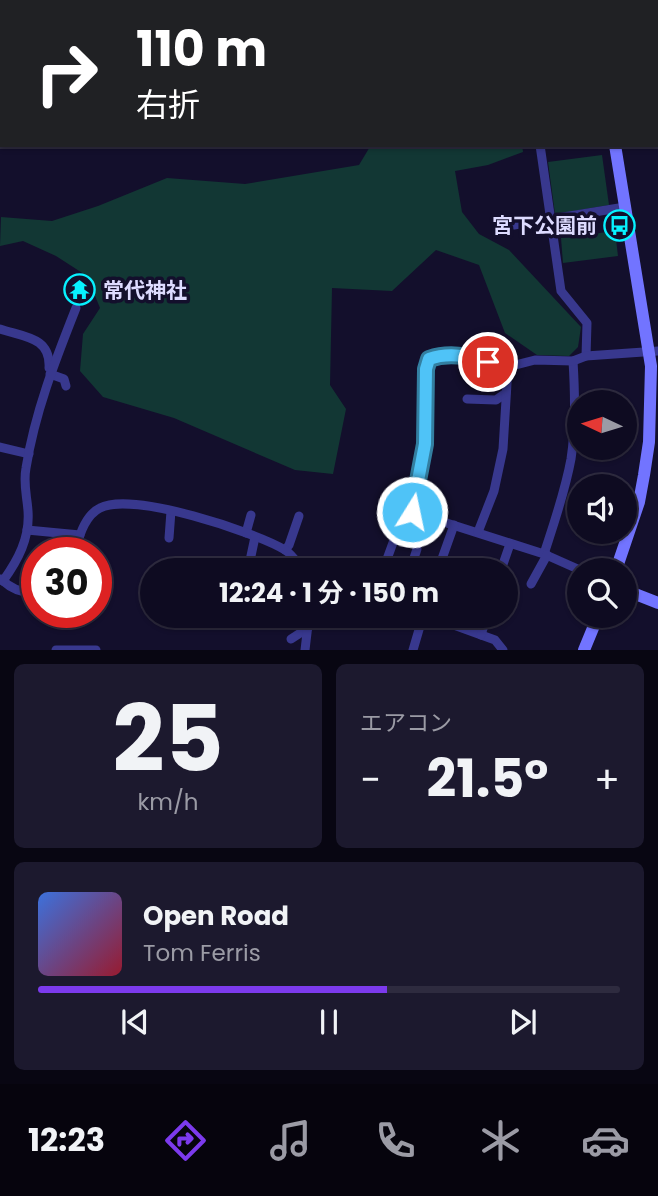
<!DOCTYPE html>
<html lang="ja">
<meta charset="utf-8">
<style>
:root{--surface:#0e0b21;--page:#1c192e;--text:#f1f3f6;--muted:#9b9ba5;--line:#2e2b3f;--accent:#7c3aed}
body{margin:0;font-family:Poppins,"Noto Sans JP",sans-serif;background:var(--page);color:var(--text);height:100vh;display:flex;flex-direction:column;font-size:26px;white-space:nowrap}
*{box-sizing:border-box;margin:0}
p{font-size:23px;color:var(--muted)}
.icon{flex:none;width:38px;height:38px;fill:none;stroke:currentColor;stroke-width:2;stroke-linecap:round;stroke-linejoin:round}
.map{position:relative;height:650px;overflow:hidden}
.details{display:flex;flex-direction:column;gap:14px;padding:14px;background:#080612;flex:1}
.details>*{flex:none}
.hud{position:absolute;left:0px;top:0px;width:658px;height:147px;box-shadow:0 2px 5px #0004,0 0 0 2px var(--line);background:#202124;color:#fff;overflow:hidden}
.needle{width:46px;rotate:274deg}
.buttons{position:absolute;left:567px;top:390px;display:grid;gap:14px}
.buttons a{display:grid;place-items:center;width:70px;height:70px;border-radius:50%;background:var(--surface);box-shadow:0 2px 5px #0004,0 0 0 2px var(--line);font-size:35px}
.speed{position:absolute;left:21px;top:537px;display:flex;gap:14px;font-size:35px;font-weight:700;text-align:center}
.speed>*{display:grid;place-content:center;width:91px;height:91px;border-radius:50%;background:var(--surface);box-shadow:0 2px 5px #0004,0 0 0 2px var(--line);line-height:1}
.speed .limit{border:10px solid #d22;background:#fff;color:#111}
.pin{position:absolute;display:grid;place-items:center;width:60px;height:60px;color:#fff;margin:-30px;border:4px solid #fff;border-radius:50%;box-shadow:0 2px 7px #0007}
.me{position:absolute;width:77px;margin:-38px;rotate:10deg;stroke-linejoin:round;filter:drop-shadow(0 0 5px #0008)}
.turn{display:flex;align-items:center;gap:24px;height:147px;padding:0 21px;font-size:32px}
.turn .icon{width:91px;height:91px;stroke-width:2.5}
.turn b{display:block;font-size:49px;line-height:60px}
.big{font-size:52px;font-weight:700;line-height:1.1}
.details .tile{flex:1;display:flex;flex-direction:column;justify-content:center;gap:10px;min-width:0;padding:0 24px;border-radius:10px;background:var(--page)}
.details .dial{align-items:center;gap:0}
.dial b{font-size:91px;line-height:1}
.song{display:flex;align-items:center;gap:21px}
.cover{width:84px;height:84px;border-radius:10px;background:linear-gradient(135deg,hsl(220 70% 55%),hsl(350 70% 35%))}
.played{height:7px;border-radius:4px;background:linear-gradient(90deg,var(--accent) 60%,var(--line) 60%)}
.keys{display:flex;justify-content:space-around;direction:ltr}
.heat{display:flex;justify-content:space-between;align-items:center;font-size:38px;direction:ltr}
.details .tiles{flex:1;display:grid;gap:14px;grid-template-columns:1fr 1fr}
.tile:last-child{grid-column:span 2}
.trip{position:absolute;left:140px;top:558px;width:378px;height:70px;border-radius:35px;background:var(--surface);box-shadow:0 2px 5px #0004,0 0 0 2px var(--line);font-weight:700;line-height:70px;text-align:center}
.dock{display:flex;height:112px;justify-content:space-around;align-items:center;background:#06040d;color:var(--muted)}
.dock .icon{width:49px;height:49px}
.dock .active{color:var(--accent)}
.dock b{font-size:32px;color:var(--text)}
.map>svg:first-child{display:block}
.green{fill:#123734}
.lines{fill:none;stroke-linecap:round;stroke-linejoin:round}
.street{stroke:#38388e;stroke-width:9}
.secondary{stroke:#7274ff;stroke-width:12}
.route-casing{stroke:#337fa1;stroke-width:18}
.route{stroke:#4fc3f7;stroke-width:12}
.labels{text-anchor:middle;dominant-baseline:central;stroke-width:7;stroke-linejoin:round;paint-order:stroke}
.poi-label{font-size:21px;font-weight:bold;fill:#dddbff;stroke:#130f2c;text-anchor:end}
</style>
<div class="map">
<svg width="658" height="650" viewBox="0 0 658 650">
<rect width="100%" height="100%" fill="#130f2c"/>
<g class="green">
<polygon points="180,0 658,0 658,105 656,2 178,2"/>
<polygon points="371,145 522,145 523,152 488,165 455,171 462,212 479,234 509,250 581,327 578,347 569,356 537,355 505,333 479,265 436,250 392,291 332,288 330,385 346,409 333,474 295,470 174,418 103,397 80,371 83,334 100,308 87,276 56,256 23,241 0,246 1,217 52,221 98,206 167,178 245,184 359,165"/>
<polygon points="602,155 609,205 555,214 548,162"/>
<polygon points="615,231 618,256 563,263 561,238"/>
</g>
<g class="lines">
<g class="street">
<polyline points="656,123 658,122"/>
<polyline points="540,145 561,291 587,323 586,356"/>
<polyline points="506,220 514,225 625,207"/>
<path d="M0 329C24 337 51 337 49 368"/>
<polyline points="50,374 64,379 66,386"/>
<polyline points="467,399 496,400 506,393"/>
<polyline points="0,447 29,454"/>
<polyline points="412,512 544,554 580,570"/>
<polyline points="27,530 80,535"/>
<polyline points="478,532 494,491 503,449 508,367"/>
<polyline points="246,533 251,515"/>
<polyline points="169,538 171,511"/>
<polyline points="285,550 289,545 299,516"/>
<path d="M74 553C79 538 84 516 100 508 132 491 255 532 285 550 293 555 298 564 303 570"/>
<path d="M544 554C554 523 565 492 571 459 576 427 575 393 573 361"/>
<polyline points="248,570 255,537"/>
<polyline points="383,570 398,529 412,512 425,444 426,369 429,359 442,354 468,356 508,367 535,360 573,361 586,356 658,351"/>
<polyline points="410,570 417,549"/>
<polyline points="438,570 454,525"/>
<polyline points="501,570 510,544"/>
<path d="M1 579C11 589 22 594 37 592"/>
<path d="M3 581C18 560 30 538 28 511 27 496 23 484 26 468 35 412 55 361 76 308"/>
<polyline points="531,584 547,555"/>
<polyline points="429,616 495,640 503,650"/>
<polyline points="481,635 487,616"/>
<polyline points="291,639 308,628"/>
<polyline points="56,650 96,650"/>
<polyline points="305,650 309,616"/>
<polyline points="413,650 423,616"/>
</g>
<g class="secondary">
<polyline points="593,0 593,2"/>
<polyline points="0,90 2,90"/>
<polyline points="615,145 651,366 649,442 644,475 639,502 616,570"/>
<polyline points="625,590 658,603"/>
<polyline points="584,650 598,616"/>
</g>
</g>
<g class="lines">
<defs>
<path id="route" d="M412 512 425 444 426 369 429 359C449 352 467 356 488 362"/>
</defs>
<use href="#route" class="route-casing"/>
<use href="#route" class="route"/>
</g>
<defs>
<symbol id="bus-ring" viewBox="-11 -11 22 22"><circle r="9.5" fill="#130f2c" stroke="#07f1ff" stroke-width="1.5"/><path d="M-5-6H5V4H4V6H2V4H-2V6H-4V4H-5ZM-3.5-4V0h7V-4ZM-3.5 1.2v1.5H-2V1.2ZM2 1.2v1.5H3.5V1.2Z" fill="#07f1ff"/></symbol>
<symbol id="temple-ring" viewBox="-11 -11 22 22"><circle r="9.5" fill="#130f2c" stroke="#07f1ff" stroke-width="1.5"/><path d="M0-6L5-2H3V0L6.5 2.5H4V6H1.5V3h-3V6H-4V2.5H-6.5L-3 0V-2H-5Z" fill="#07f1ff"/></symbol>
</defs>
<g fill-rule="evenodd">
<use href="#bus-ring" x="602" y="208" width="35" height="35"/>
<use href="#temple-ring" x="62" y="272" width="35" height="35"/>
</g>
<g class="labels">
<g class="poi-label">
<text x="597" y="225">宮下公園前</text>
<text x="103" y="290" text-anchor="start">常代神社</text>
</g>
</g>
</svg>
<div class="buttons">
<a><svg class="needle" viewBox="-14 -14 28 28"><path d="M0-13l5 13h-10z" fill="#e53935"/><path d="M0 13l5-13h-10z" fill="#9b9ba5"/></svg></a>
<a><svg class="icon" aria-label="sound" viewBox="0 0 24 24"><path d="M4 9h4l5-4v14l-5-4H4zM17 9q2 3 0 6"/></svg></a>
<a><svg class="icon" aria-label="search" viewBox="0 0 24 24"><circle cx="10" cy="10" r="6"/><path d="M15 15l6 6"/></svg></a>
</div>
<div class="speed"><div class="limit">30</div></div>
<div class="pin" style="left:488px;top:362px;background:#d93025"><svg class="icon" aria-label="arrive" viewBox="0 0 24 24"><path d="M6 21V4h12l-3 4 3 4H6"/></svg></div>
<svg class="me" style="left:412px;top:512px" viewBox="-20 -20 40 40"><circle r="17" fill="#4fc3f7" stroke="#fff" stroke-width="3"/><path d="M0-11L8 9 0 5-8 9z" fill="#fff"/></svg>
<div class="trip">12:24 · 1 分 · 150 m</div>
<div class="hud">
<div class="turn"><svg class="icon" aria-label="right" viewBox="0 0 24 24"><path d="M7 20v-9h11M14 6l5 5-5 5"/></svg><div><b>110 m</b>右折</div></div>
</div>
</div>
<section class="details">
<div class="tiles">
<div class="tile dial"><b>25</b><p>km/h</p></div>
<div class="tile"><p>エアコン</p>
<div class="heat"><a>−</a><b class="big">21.5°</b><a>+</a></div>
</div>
<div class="tile">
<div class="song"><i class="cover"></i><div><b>Open Road</b><p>Tom Ferris</p></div></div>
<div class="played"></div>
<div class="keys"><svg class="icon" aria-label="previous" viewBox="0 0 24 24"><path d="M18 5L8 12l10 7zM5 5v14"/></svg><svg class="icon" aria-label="pause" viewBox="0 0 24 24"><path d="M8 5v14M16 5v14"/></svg><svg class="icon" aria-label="next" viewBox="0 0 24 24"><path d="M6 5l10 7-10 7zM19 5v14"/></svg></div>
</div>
</div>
</section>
<nav class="dock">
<b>12:23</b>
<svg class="icon active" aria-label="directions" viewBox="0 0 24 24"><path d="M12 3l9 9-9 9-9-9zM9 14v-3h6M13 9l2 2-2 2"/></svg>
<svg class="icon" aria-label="music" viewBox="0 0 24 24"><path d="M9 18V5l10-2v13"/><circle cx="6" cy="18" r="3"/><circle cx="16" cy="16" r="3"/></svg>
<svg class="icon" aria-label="phone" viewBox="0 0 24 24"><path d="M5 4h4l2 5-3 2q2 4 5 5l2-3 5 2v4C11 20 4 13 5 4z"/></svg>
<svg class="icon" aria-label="climate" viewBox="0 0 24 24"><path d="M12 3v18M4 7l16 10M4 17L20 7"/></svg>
<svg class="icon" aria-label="car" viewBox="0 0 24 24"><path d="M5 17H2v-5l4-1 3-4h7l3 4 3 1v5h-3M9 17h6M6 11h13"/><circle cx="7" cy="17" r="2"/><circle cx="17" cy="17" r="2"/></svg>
</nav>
